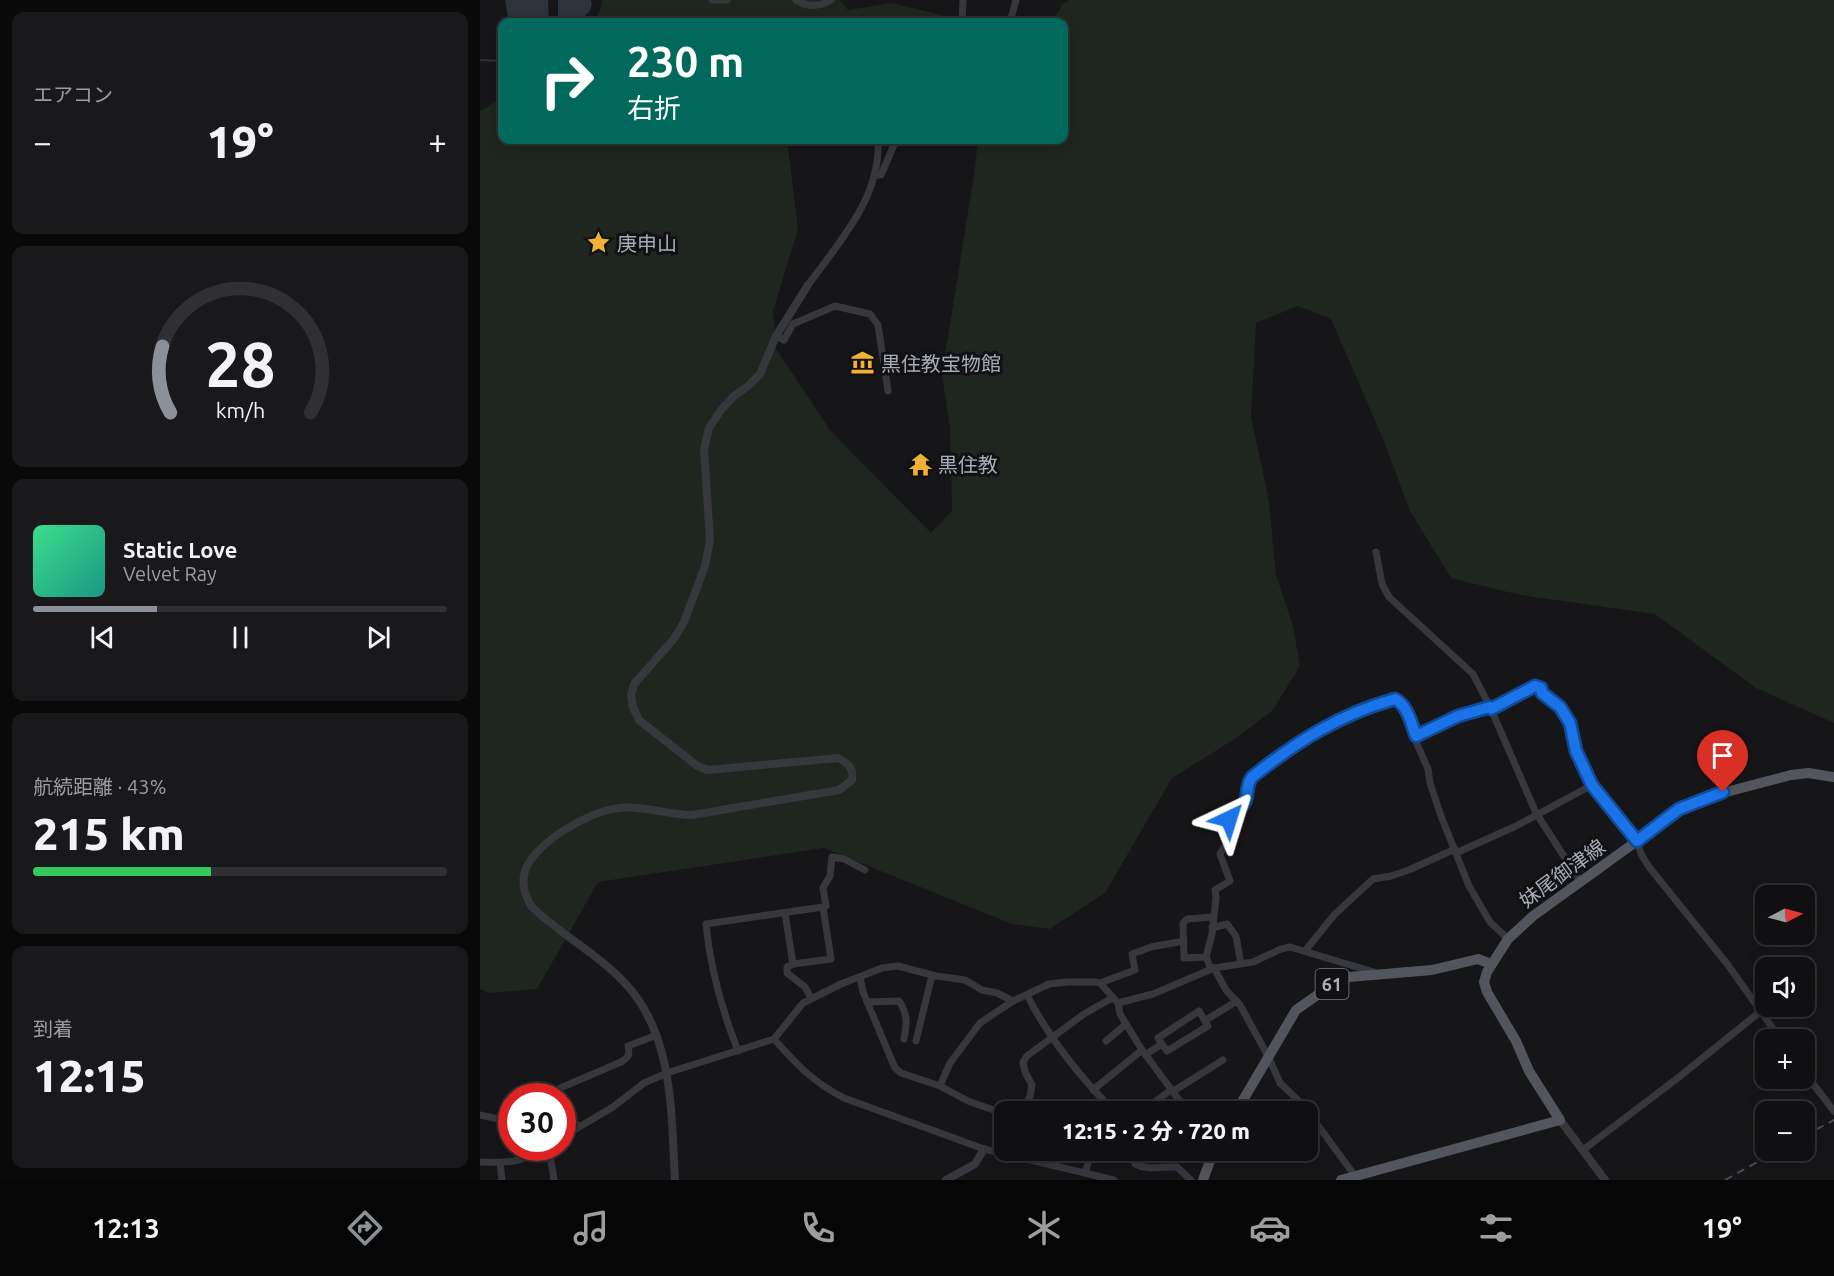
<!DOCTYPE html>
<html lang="ja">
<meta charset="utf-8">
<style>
:root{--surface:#101012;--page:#19191b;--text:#f1f3f6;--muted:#9c9d9f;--line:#303032;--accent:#8c9099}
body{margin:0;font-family:Ubuntu,"Noto Sans JP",sans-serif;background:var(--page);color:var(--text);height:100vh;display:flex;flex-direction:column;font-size:22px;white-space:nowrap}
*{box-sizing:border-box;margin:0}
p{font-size:20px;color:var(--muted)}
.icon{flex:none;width:33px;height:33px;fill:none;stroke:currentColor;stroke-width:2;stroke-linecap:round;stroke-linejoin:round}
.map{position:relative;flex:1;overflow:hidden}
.panel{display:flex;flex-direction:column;gap:12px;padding:12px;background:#09090a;width:480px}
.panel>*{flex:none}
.banner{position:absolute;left:18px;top:18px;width:570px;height:126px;border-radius:12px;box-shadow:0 3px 15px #0003,0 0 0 2px var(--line);background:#00695c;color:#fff;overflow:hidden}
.needle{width:39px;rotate:84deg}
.tools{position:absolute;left:1275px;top:885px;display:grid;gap:12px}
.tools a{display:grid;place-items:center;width:60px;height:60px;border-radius:12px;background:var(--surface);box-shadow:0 3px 15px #0003,0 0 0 2px var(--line);font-size:30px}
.speed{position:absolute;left:18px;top:1083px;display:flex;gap:12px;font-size:30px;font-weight:700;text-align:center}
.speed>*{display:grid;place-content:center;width:78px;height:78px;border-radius:50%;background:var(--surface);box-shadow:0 3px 15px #0003,0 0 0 2px var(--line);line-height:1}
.speed .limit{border:9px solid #d22;background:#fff;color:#111}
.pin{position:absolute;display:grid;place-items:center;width:51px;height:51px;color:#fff;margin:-62px -26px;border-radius:50% 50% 50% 0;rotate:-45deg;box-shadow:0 0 6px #0007}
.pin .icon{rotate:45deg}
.me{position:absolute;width:66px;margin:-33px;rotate:41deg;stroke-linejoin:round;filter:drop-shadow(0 0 4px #0008)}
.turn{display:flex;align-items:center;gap:21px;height:126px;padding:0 30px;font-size:27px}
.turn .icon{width:78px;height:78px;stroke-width:2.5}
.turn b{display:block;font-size:42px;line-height:51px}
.big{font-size:45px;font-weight:800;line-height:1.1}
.panel .widget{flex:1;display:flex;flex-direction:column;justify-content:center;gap:9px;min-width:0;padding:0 21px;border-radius:12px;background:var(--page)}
.panel .dial{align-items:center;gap:0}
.dial svg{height:156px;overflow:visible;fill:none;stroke:var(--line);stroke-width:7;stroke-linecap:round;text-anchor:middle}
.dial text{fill:var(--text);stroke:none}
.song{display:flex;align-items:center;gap:18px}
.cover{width:72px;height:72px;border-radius:9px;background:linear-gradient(135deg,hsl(150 70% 55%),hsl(170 70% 35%))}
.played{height:6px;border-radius:3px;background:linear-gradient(90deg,var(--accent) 30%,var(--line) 30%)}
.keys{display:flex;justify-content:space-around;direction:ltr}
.heat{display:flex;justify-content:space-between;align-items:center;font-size:33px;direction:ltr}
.charge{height:9px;border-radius:4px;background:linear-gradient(90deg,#34c759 43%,var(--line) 0)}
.trip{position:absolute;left:514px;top:1101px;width:324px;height:60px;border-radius:12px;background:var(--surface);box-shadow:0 3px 15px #0003,0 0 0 2px var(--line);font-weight:800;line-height:60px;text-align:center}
.menu{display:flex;height:96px;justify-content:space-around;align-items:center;background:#060607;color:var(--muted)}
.menu .icon{width:42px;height:42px}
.menu .current{color:var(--accent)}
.menu b{font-size:27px;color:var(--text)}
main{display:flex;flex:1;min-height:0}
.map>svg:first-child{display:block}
.green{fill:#1e261f}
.water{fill:#2c353c}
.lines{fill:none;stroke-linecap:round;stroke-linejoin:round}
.stream{stroke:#2c353c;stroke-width:2}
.minor{stroke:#37383d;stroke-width:7}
.tertiary{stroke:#37383d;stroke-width:8}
.primary{stroke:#53555c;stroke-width:10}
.rail{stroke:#4a4c52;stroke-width:2;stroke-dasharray:8 6;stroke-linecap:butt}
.route-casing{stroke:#114b97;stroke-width:15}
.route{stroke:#1a73e8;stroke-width:10}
.labels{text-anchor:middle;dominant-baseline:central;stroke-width:6;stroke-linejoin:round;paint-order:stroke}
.shield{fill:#111113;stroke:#7b7e86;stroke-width:1.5}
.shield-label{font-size:18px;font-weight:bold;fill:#a8adb8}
.poi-label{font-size:20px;fill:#a8adb8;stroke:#111113;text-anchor:start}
.street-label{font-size:20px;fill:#a8adb8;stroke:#111113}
</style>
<main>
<section class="panel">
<div class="widget"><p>エアコン</p>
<div class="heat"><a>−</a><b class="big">19°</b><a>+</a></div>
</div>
<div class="widget dial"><svg viewBox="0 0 100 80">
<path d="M14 69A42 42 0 1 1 86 69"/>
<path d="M14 69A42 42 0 0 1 10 35" stroke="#8c9099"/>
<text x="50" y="56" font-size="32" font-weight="700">28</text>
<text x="50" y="72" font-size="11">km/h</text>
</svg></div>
<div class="widget">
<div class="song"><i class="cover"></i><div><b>Static Love</b><p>Velvet Ray</p></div></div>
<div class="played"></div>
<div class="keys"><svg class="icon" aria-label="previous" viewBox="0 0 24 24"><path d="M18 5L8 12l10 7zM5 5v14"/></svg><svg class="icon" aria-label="pause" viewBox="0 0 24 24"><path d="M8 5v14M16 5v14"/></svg><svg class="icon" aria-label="next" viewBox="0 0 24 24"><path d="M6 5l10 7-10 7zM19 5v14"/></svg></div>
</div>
<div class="widget"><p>航続距離 · 43%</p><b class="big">215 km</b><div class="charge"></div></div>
<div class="widget"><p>到着</p><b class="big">12:15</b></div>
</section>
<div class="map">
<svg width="1354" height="1180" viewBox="0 0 1354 1180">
<rect width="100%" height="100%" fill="#161618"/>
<g class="green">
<polygon points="122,0 360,0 368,10 412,3 490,22 114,22 123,3"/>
<polygon points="590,0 1354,0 1354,723 1276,688 1175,614 1040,595 971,578 930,511 903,439 851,319 818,306 776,323 771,417 789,501 796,575 813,626 820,666 792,711 753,740 692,778 625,893 570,929 532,924 344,848 118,882 57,989 10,993 0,989 0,111 22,98 22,140 307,140 318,229 293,311 296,349 350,430 451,533 472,511 470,429 462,374 494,175 498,140 584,140 584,22 572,22 583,4"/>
</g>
<g class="water">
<polygon points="25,0 68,0 69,22 29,22"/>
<path d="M78 0H111C114 11 105 15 98 22H78Z"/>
</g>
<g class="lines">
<polyline class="stream" points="0,60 22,61"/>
<g class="minor">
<polyline points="232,0 247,0"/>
<path d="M316 0C328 8 339 7 351 0"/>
<polyline points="482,22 483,0"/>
<polyline points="530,22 536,0"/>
<polyline points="394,175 401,175 416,140"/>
<path d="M328 285C360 241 401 197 398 140"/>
<polyline points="296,336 304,340 313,324 355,306 390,314 398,325 408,391"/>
<polyline points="896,552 902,584 909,597 993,674 1011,709 1056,813 1100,881"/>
<polyline points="1011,709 1055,686 1061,688 1066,697 1084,713 1093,730 1097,751 1112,785 1157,841 1161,854 1169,867 1248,965 1301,1040"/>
<polyline points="936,736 978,716 1010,707"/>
<polyline points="976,853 1036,826 1112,785"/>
<polyline points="343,907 346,906 343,888 350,876 352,857 364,859 385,870"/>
<polyline points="305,913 313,964 307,967 307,973 325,987 331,998"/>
<polyline points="732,928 747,924 756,936 761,964"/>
<polyline points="825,951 854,915 893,879 911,876 929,870 975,849"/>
<polyline points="726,957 704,958 703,923 707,919 733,917"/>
<polyline points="734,968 746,990 760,1005 788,1056 800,1083 823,1105 875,1176"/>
<path d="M731 969 726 957 732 934 736 898 735 890 750 881 740 854 749 839 750 813 766 803 768 783 772 777C816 742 860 715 915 699L924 707 930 721 937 744 948 769 950 783 961 816 989 886 1010 922 1028 939"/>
<polyline points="380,977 383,992 415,1068 421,1073 460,1086 488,1101 525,1114"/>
<polyline points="620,983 655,970 652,954 671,947 704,941"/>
<path d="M547 995C568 1036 595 1071 627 1104"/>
<path d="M387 1002 419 1001C428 1014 427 1024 424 1039"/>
<polyline points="638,1003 673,994 734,968 773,962 801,949 810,947 894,972"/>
<polyline points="726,1020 757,1001"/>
<path d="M294 1039C317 1065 333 1082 364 1098L504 1149 634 1180"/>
<polyline points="436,1041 452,975"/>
<polyline points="626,1041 646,1024"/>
<path d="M258 1051C242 1010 230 968 226 924L343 907 351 959 313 964"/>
<polyline points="665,1055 682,1044 687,1051 728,1026 719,1011 678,1038 682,1044"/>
<polyline points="1324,1072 1354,1111"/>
<polyline points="460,1086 470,1063 500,1023 533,1001 569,984 588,982 616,982 620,983 638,1003 640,1014 662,1050 708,1112"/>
<polyline points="613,1090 662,1050"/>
<polyline points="692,1092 743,1060"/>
<path d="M65 1096 71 1092 141 1062C149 1057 150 1055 148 1046L177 1035"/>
<polyline points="545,1107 557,1112"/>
<polyline points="543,1112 550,1096 552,1085 545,1072 543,1062 547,1056 604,1014 632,998"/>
<polyline points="661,1112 691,1090"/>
<polyline points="0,1115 32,1122"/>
<polyline points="82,1127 98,1125"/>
<polyline points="82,1137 133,1107 164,1083 187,1073 294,1039 323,1003 361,984 402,968 418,966 456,976 485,980 502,990 517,993 533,1001"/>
<polyline points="69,1148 74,1180"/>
<path d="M652 1150 655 1164C669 1171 683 1166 697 1167L711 1180"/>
<polyline points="1103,1150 1199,1077 1281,1011"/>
<path d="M0 1162C30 1163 39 1163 65 1148"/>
<polyline points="20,1163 22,1180"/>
<polyline points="605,1173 612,1150"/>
</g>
<g class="tertiary">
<polyline points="1080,1120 1125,1180"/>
<path d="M195 1180C191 1112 194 1033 143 981 116 952 79 934 51 906 46 896 42 887 44 875 51 844 109 811 139 808 163 805 187 815 212 815L359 790 372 780C374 768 368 763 358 758L227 770 216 765 159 720 153 707 151 695 154 684 193 640 204 622 225 566 230 540 224 450 229 428 241 410 254 396 268 386 280 374 296 336 328 285"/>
<polyline points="466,1180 495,1164 504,1149"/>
</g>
<g class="primary">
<polyline points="756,1112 816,1010 853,984 869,977 952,970 998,959 1011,964"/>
<polyline points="723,1180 734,1150"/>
<polyline points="861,1180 1080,1120 1049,1071 1036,1041 1007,992 1004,982 1007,972 1028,939 1053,916 1157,841 1199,809 1231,796 1311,775 1328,773 1354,777"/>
</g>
<g class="rail">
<polyline points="1324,1136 1354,1120"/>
<polyline points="1245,1180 1299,1150"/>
</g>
</g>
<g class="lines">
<defs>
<path id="route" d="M749 819 754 810C774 803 762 791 772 777 816 742 860 714 915 699 928 706 931 723 936 736L978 716 1010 707 1011 709 1055 686 1061 688 1062 693 1080 707 1090 723 1096 751 1112 785 1157 841 1199 809 1243 792"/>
</defs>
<use href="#route" class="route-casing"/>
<use href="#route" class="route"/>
</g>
<defs>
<symbol id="sight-bare" viewBox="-9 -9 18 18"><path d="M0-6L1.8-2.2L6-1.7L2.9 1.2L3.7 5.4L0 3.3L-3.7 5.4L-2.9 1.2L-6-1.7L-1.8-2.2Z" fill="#f2b134" stroke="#111113" stroke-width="2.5" paint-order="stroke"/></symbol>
<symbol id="museum-bare" viewBox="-9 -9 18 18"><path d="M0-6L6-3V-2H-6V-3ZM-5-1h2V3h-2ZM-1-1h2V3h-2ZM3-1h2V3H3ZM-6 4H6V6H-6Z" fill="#f2b134" stroke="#111113" stroke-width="2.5" paint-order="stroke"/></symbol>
<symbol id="temple-bare" viewBox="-9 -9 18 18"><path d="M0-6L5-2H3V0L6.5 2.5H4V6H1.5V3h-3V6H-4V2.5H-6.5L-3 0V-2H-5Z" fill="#f2b134" stroke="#111113" stroke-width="2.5" paint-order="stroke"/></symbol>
</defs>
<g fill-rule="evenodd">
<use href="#sight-bare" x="102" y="226" width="33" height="33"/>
<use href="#museum-bare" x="366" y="346" width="33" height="33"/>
<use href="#temple-bare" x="424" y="448" width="33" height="33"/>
</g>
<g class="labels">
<rect class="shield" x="835.5" y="969" width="33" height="30" rx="4.5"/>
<g class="shield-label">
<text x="852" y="984">61</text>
</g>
<g class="poi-label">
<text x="137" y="243">庚申山</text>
<text x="401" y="363">黒住教宝物館</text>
<text x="458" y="464">黒住教</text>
</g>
<g class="street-label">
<text transform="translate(1082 873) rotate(-36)">妹尾御津線</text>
</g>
</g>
</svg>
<div class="tools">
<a><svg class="needle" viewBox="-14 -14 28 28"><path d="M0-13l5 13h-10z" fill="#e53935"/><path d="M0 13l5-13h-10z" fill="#9c9d9f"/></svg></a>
<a><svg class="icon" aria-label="sound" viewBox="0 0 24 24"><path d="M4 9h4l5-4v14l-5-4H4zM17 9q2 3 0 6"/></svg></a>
<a>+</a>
<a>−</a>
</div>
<div class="speed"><div class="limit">30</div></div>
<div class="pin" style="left:1243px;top:792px;background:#d93025"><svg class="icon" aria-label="arrive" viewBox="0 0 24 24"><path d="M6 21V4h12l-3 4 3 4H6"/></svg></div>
<svg class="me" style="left:749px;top:819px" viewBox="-20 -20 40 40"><path d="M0-17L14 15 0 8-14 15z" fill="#1a73e8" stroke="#fff" stroke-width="4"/></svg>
<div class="trip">12:15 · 2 分 · 720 m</div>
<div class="banner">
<div class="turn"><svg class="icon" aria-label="right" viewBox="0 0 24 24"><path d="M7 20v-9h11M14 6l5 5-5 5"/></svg><div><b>230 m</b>右折</div></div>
</div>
</div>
</main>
<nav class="menu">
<b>12:13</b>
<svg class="icon current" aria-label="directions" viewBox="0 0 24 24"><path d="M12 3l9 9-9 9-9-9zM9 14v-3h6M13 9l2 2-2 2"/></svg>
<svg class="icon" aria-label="music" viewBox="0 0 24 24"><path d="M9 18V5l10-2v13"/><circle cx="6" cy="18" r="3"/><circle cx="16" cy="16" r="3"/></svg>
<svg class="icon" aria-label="phone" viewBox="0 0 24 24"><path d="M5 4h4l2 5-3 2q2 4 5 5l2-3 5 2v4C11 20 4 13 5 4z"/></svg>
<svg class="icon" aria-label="climate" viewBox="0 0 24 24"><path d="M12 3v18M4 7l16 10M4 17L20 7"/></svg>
<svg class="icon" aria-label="car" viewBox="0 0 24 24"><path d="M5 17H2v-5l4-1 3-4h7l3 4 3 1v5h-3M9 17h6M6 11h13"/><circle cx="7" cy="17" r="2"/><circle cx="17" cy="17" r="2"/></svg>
<svg class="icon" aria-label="filters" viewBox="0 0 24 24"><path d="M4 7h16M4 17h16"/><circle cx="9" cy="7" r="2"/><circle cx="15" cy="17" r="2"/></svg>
<b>19°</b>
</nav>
